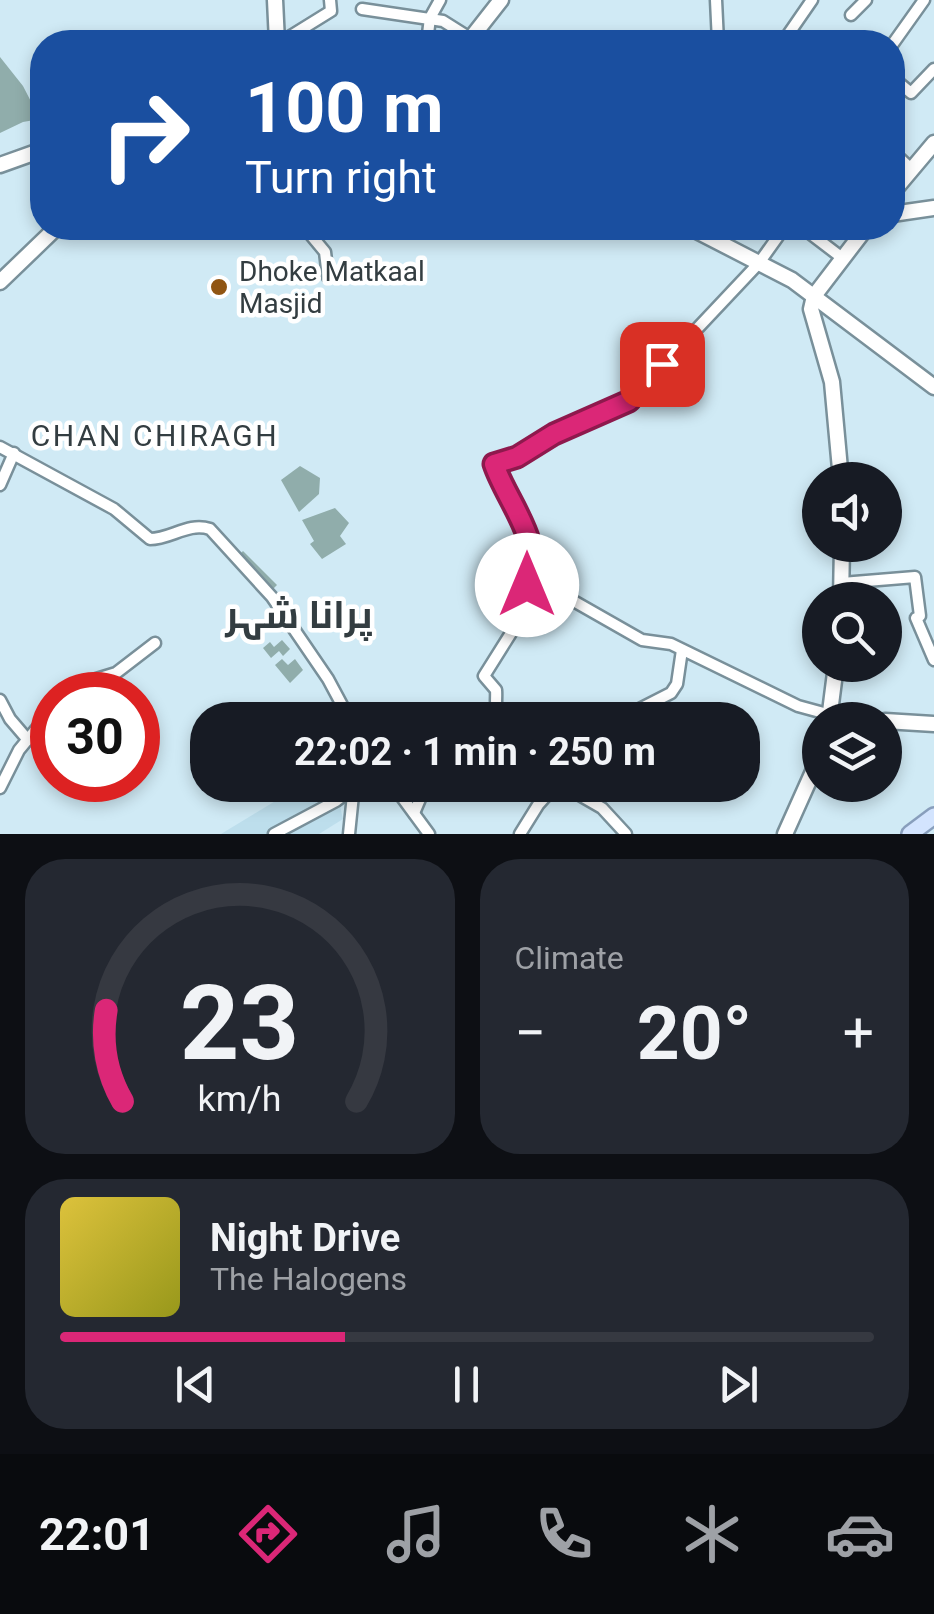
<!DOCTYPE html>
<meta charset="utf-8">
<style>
:root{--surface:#171b24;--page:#242831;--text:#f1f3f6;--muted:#9ea1a6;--line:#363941;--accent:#db2777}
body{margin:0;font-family:Roboto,Cairo,sans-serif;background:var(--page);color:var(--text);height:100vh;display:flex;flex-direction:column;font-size:38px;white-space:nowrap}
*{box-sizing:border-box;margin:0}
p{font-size:32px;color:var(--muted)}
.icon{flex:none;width:55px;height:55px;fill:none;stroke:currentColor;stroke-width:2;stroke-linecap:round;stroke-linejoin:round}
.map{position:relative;height:834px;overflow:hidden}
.details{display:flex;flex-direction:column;gap:25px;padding:25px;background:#0d0f14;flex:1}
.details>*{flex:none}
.top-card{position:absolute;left:30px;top:30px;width:875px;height:210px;border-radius:40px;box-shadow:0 5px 15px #0003;background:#1a4fa0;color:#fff;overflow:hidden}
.fabs{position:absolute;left:802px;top:462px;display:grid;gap:20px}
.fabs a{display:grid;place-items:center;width:100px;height:100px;border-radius:50%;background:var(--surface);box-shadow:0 5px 15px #0003;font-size:50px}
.speed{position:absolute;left:30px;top:672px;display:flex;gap:20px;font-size:50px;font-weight:700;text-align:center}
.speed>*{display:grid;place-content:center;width:130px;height:130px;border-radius:50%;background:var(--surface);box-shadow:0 5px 15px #0003;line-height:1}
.speed .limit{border:15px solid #d22;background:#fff;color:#111}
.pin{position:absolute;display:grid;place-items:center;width:85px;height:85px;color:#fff;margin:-42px;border-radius:20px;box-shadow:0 5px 15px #0006}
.me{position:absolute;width:110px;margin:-55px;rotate:0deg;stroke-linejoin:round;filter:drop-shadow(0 0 8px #0008)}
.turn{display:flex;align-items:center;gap:35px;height:210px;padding:0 50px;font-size:45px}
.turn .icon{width:130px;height:130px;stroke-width:2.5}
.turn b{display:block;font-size:70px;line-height:85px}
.big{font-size:75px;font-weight:700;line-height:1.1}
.details .card{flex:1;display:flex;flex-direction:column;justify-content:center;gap:15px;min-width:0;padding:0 35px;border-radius:40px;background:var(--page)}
.details .dial{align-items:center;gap:0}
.dial svg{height:260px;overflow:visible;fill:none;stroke:var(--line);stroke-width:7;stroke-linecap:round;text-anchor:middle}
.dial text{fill:var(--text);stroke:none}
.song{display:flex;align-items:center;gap:30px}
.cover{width:120px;height:120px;border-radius:15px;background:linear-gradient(135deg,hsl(50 70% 55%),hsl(60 70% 35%))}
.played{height:10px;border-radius:5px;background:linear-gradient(90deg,var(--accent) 35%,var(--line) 35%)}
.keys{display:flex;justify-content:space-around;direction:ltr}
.heat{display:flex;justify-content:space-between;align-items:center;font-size:55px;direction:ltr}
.details .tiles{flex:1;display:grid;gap:25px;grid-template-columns:1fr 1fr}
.card:last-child{grid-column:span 2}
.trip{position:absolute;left:190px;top:702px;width:570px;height:100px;border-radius:40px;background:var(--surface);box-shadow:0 5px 15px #0003;font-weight:700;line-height:100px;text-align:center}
.dock{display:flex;height:160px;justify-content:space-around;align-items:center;background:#090b0e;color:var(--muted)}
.dock .icon{width:70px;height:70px}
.dock .on{color:var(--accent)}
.dock b{font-size:45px;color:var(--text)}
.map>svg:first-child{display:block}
.built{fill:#bddeec}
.building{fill:#90adab}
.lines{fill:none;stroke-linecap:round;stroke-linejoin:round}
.street-casing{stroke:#79909a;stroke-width:15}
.secondary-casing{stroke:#79909a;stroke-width:19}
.primary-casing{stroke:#889ebc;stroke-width:20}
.street{stroke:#fff;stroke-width:10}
.secondary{stroke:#fff;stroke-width:14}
.primary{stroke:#d3e4fe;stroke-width:15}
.route-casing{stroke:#8e194d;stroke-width:25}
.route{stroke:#db2777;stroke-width:18}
.poi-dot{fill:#905512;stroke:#fff;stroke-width:4}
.labels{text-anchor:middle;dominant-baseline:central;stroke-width:9;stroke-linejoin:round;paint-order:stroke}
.poi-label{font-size:28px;fill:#333d41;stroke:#fff;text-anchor:start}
.neighbourhood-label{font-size:30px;letter-spacing:2.5px;fill:#333d41;stroke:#fff}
.district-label{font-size:38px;font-weight:bold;fill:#333d41;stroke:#fff}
</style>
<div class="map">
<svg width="934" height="834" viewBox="0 0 934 834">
<rect width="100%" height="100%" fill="#d0eaf5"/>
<polygon class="built" points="316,785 335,785 343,819 319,834 221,834 282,797"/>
<g class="building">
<polygon points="0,57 23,86 40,119 23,122 0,133"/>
<polygon points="300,466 320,478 319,494 299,512 281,480"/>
<polygon points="335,508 349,523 340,536 346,544 322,559 310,544 314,541 302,520"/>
<polygon points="243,551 277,585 272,590 240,554"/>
<polygon points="282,640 290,649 283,656 279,651 271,658 263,648 270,642 274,647"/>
<polygon points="282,659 288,665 295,659 303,670 290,683 275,665"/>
</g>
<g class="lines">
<defs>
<g id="street">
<polyline points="716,0 718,42"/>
<polyline points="362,9 443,21 470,38"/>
<polyline points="851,15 866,0"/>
<polyline points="281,42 331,11 330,0"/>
<polyline points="427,42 430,18 440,0"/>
<polyline points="783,42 812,0"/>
<polyline points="892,45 924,0"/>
<polyline points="892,77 911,93 934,69"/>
<polyline points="892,151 910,168"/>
<polyline points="305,228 325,252 328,277"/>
<polyline points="803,228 841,257"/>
<path d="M0 447 114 509 150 539C171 539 188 522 210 529L272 597 328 679 350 720"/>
<polyline points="0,485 14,453"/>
<polyline points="842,583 915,577 920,616"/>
<polyline points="527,585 556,591 642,640 671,644 798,706 831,715"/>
<polyline points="916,618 934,660"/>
<polyline points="67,695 80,684 116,673 155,643"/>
<polyline points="0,700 10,719 28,740"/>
<path d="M503 720C493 710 497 701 496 690L484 676 516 625 533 572 524 523 519 510 503 493 494 464 517 457 555 433 629 401 759 263 784 228"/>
<polyline points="618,720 671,693 677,684 682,650"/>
<polyline points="393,785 429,834"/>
<polyline points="562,785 602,808 626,834"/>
<polyline points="0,788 19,750 52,710"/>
<polyline points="414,813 426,785"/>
<polyline points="274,834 336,801 353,788"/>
<polyline points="349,834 354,785"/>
<polyline points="520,834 538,805 556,785"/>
</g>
<g id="secondary">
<polyline points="275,0 277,42"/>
<polyline points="468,42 501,0"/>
<polyline points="0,165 42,150"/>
<polyline points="892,193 934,143"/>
<polyline points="892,214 934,208"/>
<polyline points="691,228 792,280 934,387"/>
<polyline points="0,282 56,228"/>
<polyline points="841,480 832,382 811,309 814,296 866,228"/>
<polyline points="841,600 842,545"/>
<polyline points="831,715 869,720"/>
<polyline points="829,720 836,665"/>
<polyline points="885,721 934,724"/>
<polyline points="785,834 820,756"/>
</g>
<polyline id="primary" points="910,834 934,816"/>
</defs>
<use href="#street" class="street-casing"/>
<use href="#secondary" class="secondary-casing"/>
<use href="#primary" class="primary-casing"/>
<use href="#street" class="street"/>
<use href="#secondary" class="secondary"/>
<use href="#primary" class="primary"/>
</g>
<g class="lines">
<defs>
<path id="route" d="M527 585C547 545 506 501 494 464L517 457 554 434 629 401 662 364"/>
</defs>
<use href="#route" class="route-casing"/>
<use href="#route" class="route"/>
</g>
<circle class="poi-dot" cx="219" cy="287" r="10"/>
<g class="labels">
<g class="poi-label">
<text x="239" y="271">Dhoke Matkaal<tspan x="239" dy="32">Masjid</tspan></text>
</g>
<g class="neighbourhood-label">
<text x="155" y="435">CHAN CHIRAGH</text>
</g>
<g class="district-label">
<text x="299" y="615">پرانا شہر</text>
</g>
</g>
</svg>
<div class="fabs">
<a><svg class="icon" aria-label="sound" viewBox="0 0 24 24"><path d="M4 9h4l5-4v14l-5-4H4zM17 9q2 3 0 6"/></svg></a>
<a><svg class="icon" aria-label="search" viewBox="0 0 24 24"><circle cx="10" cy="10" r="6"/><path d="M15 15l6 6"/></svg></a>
<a><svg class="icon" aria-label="layers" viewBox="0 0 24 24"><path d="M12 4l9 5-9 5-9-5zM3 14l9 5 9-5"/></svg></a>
</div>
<div class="speed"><div class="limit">30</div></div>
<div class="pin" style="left:662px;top:364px;background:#d93025"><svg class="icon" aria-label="arrive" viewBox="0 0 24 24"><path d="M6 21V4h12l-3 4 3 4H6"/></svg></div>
<svg class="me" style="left:527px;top:585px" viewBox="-20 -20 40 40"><circle r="19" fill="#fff"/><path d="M0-13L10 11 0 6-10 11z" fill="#db2777"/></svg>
<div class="trip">22:02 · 1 min · 250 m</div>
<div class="top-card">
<div class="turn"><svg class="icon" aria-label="right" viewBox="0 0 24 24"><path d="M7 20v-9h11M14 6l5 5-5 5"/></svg><div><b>100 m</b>Turn right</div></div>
</div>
</div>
<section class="details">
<div class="tiles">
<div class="card dial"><svg viewBox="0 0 100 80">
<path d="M14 69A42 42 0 1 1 86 69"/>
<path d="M14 69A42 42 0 0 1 9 41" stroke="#db2777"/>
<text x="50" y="56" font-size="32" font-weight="700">23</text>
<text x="50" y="72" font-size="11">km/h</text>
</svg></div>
<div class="card"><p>Climate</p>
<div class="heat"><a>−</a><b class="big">20°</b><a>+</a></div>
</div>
<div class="card">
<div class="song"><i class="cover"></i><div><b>Night Drive</b><p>The Halogens</p></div></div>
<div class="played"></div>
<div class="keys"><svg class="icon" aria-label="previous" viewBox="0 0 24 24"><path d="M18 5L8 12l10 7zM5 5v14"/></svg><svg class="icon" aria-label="pause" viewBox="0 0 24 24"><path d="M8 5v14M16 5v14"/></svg><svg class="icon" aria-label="next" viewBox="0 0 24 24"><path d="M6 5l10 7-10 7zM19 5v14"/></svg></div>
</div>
</div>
</section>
<nav class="dock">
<b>22:01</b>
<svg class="icon on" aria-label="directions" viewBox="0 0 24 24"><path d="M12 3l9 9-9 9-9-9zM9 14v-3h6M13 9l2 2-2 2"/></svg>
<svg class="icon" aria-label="music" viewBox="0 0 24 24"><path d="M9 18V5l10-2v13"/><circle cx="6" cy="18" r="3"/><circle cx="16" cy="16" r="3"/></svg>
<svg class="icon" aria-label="phone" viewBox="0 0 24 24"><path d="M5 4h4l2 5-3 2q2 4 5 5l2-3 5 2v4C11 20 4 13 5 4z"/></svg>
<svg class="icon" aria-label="climate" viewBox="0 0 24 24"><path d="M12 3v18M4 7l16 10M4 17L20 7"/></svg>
<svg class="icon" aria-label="car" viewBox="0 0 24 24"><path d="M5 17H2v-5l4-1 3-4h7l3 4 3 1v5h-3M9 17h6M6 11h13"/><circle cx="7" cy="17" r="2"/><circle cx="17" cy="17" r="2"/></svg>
</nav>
